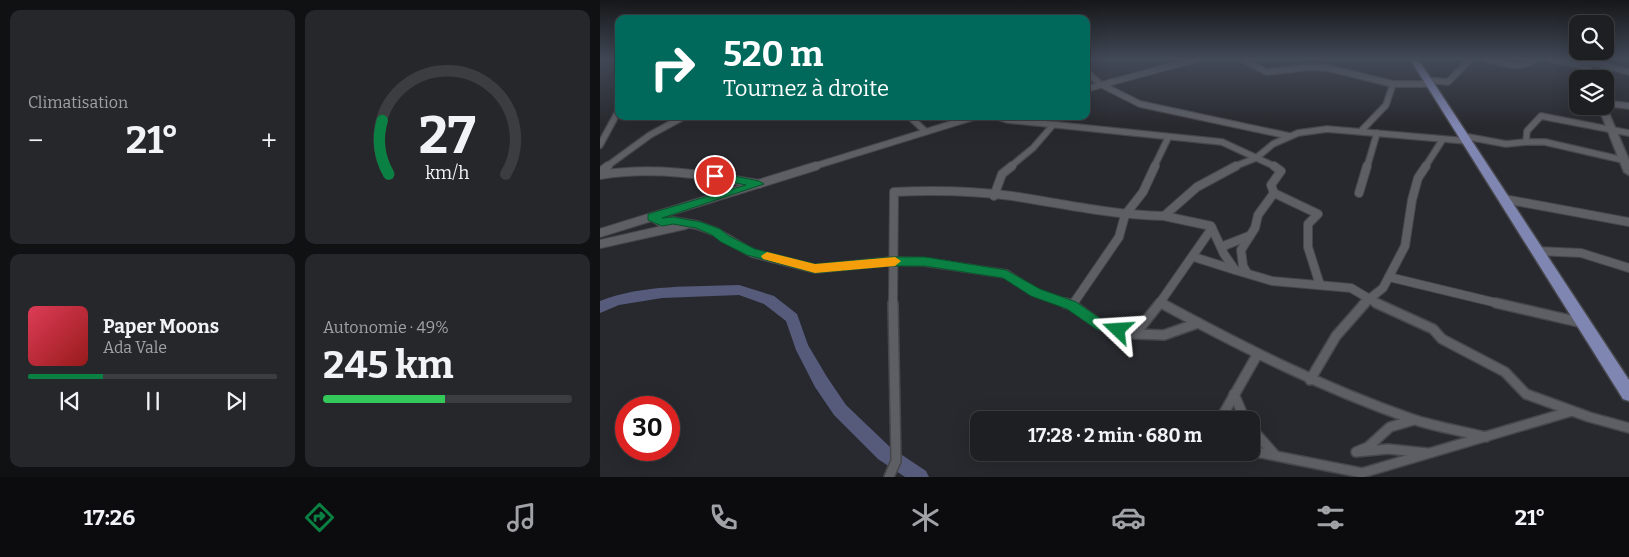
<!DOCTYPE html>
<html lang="fr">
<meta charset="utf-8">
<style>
:root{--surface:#1e1f22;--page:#26272a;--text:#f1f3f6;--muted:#a1a2a5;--line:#3c3d40;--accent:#0b8043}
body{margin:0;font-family:Bitter,serif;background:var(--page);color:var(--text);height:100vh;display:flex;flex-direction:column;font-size:19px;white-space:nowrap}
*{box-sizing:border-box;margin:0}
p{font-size:16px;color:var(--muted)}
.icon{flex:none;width:28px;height:28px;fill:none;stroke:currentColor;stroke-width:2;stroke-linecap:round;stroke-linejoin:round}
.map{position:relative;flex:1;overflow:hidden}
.sheet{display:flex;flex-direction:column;gap:10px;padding:10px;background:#101113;width:600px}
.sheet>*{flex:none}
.hud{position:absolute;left:15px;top:15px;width:475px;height:105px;border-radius:10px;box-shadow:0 5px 20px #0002,0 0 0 1px var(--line);background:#00695c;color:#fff;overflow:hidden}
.tools{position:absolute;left:969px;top:15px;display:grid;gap:10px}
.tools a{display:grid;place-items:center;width:45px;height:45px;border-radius:10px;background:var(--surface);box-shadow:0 5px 20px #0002,0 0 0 1px var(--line);font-size:25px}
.speed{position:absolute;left:15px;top:396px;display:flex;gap:10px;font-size:25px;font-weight:700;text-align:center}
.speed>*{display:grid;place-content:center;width:65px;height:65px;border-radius:50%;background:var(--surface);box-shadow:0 5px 20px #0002,0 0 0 1px var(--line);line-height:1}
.speed .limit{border:8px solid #d22;background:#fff;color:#111}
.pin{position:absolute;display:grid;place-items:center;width:42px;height:42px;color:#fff;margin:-21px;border:2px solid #fff;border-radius:50%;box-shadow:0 1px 5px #0007}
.me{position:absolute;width:55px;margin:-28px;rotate:290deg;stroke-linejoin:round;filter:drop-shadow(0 0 4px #0008)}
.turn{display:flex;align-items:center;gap:18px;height:105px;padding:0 25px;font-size:22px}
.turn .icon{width:65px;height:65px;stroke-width:2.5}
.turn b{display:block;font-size:35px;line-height:42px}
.big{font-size:38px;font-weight:700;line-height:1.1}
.sheet .widget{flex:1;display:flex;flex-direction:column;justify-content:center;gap:8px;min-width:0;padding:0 18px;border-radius:10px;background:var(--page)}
.sheet .dial{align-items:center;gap:0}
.dial svg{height:130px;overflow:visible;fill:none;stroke:var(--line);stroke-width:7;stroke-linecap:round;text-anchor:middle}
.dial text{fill:var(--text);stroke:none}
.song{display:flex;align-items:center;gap:15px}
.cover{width:60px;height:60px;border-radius:8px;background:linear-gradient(135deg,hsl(350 70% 55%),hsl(0 70% 35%))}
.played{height:5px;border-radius:2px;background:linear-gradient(90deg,var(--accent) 30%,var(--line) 30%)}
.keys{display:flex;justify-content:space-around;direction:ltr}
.heat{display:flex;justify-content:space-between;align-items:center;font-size:28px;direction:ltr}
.charge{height:8px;border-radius:4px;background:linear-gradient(90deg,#34c759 49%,var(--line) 0)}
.sheet .tiles{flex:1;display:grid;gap:10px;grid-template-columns:repeat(2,1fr)}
.trip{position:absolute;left:370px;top:411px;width:290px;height:50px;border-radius:10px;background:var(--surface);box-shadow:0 5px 20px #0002,0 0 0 1px var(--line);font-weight:700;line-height:50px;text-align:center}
.menu{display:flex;height:80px;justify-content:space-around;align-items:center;background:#0c0c0e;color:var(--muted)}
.menu .icon{width:35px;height:35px}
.menu .on{color:var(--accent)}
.menu b{font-size:22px;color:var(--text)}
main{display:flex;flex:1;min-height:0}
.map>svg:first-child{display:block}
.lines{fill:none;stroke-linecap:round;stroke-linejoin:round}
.river{fill:#565b7c;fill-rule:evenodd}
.street-far2-casing{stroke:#46474b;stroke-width:8}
.street-far1-casing{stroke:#46474b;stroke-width:10}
.street-casing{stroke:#46474b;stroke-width:12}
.secondary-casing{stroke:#46474b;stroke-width:3}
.primary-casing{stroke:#46474b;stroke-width:3}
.street-far2{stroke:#5e5f65;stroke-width:5.5}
.street-far1{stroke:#5e5f65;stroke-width:8}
.street{stroke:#5e5f65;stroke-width:9}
.secondary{fill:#5e5f65;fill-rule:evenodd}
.primary{fill:#8086b2;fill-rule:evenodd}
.route{fill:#0b8043;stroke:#07532c}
.slow{fill:#f59e0b}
</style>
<main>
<section class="sheet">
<div class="tiles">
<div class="widget"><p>Climatisation</p>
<div class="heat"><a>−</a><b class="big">21°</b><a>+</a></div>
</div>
<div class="widget dial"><svg viewBox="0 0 100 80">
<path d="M14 69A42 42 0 1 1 86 69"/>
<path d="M14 69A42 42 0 0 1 10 36" stroke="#0b8043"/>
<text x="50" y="56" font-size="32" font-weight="700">27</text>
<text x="50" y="72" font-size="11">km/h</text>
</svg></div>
<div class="widget">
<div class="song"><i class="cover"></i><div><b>Paper Moons</b><p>Ada Vale</p></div></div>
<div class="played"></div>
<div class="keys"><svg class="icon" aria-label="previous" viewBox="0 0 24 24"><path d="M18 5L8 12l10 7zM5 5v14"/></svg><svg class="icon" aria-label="pause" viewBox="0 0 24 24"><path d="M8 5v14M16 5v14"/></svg><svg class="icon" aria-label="next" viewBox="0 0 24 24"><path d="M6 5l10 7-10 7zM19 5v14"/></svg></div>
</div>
<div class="widget"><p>Autonomie · 49%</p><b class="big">245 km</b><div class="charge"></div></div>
</div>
</section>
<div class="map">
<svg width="1029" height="477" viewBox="0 0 1029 477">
<rect width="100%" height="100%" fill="#28292e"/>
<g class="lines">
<path class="river" d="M139 285 174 296 197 314 208 345 227 377 246 405 290 447 326 471 329 477H305L278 459 234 415 215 387 196 350 186 321 164 304 139 295 62 298 19 305 0 313V301C43 284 93 287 139 285Z"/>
<defs>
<g id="street-far2">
<polyline points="641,59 667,72 710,67 728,68 793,84"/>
<path d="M885 59C905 63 918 71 936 59"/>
<polyline points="949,59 987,66"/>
<polyline points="983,60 1029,72"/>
<polyline points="486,71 500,84 540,104 689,136"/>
<polyline points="827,80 848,82 871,59"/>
<polyline points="486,89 597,59"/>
<polyline points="1005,103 1029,106"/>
<polyline points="309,116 325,131"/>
<polyline points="395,116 408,120 622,142 676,167"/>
<polyline points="762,130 786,105 793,84 829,84"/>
<polyline points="863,136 906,144 926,142 927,131 941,116 1029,133"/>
<polyline points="926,142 945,142 1023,160"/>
<polyline points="0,145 19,110"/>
<polyline points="6,167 50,135 85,116"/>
<polyline points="212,167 377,116"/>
<polyline points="410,167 433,148 453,125"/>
<polyline points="554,167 568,138"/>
<polyline points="633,167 656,158 673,144 698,133 727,129 867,141"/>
<polyline points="767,167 777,133"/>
<polyline points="825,167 843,139"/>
</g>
<g id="street-far1">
<polyline points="674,166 681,171 671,185 674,193 718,214 708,224 708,247 720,285"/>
<polyline points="0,172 8,166"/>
<path d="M0 175C53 166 107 175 159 184"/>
<polyline points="759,193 767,166"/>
<polyline points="394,196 402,174 412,166"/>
<polyline points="904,199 1029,222"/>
<polyline points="564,216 611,226 624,254 635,270 672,281 751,288 778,304"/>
<polyline points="52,217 62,223 73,221 97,225 116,232 152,253 215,269 292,261 325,262 406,274 436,293 469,304"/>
<polyline points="0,233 216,166"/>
<polyline points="0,244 85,225"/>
<polyline points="621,247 649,236"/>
<polyline points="937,251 981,253 1029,268"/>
<polyline points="594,257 635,270"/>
<polyline points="647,273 643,266 641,250 655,228 658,215 674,193"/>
<polyline points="789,277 901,304"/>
<polyline points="560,302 564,304"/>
<path d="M293 304 294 192C332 190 374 191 412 196 463 204 513 215 564 216L597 187 636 166"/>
<polyline points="473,304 519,237 525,215 543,192 555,166"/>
<polyline points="559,304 612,228"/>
<polyline points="763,304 783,288 805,246 812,200 818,178 826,166"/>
</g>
<g id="street">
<polyline points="465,303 472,305"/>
<polyline points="474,303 472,305 500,325 535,334 564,335 598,323"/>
<path d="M561 303C644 348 723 388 812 419 836 427 862 431 886 437"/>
<polyline points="776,303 833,329 842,339 905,372 926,394 989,417 1029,428"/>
<polyline points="896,303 983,323"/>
<polyline points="535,334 560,303"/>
<polyline points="710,380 736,336 765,303"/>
<polyline points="634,394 645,420"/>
<polyline points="620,420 657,355"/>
<polyline points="814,420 790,427 768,447 756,452 788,449 827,453"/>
<polyline points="651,428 675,455"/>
<polyline points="651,451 762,473 972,411"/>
<polyline points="289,477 296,461 293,303"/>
</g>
<g id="secondary">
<polygon points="978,59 986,59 998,79 990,79"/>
<polygon points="1005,104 1029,160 1029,175 1024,172 998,106 1005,106"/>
</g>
<polygon id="primary" points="810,59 818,59 1029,380 1029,401 1023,399"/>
</defs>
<use href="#street-far2" class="street-far2-casing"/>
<use href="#street-far1" class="street-far1-casing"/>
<use href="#street" class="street-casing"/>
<use href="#secondary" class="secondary-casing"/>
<use href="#primary" class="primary-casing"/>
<use href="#street-far2" class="street-far2"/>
<use href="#street-far1" class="street-far1"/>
<use href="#street" class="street"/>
<use href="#secondary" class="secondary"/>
<use href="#primary" class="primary"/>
</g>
<linearGradient id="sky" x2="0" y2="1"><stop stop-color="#161719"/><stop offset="0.47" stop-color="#424957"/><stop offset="1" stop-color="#424957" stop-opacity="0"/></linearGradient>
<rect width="1029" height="126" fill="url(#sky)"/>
<polygon class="route" points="115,172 159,181 164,184 62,218 73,217 101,222 120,229 129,236 155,249 215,264 292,257 325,257 406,270 440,289 476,302 504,321 522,326 524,330 518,335 496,329 467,309 431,296 403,278 325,266 292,266 215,273 147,255 121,242 112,235 96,228 73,224 62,226 48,220 48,214 146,185 111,178 111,173"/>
<polygon class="slow" points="167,252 215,264 295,257 301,261 295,266 215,273 163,259 161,256"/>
</svg>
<div class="tools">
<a><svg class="icon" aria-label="search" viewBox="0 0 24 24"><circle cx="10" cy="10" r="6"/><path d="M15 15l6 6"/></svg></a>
<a><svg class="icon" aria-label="layers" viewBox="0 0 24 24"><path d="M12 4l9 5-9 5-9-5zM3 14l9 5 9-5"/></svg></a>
</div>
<div class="speed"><div class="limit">30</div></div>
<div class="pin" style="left:115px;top:176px;background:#d93025"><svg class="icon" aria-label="arrive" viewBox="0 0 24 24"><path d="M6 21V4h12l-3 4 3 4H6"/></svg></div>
<svg class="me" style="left:518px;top:330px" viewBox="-20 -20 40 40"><path d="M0-17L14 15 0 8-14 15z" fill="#0b8043" stroke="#fff" stroke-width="4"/></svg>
<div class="trip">17:28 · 2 min · 680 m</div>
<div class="hud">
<div class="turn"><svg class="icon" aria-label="right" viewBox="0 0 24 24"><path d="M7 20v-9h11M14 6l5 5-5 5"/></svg><div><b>520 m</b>Tournez à droite</div></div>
</div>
</div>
</main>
<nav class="menu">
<b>17:26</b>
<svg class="icon on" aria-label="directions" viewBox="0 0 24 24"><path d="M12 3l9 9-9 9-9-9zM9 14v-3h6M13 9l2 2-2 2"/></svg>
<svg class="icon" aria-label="music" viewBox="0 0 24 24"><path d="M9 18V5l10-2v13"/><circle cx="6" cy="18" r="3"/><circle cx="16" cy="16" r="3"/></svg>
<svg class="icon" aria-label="phone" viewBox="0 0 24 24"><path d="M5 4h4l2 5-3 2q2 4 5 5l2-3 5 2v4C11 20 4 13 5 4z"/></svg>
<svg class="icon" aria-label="climate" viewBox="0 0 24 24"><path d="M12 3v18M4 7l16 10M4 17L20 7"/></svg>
<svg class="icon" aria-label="car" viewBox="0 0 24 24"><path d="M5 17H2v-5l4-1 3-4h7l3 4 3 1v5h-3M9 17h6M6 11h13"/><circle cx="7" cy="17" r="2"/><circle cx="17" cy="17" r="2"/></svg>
<svg class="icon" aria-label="filters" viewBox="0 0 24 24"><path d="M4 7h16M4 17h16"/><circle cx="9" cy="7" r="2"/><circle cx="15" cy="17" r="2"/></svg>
<b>21°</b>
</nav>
